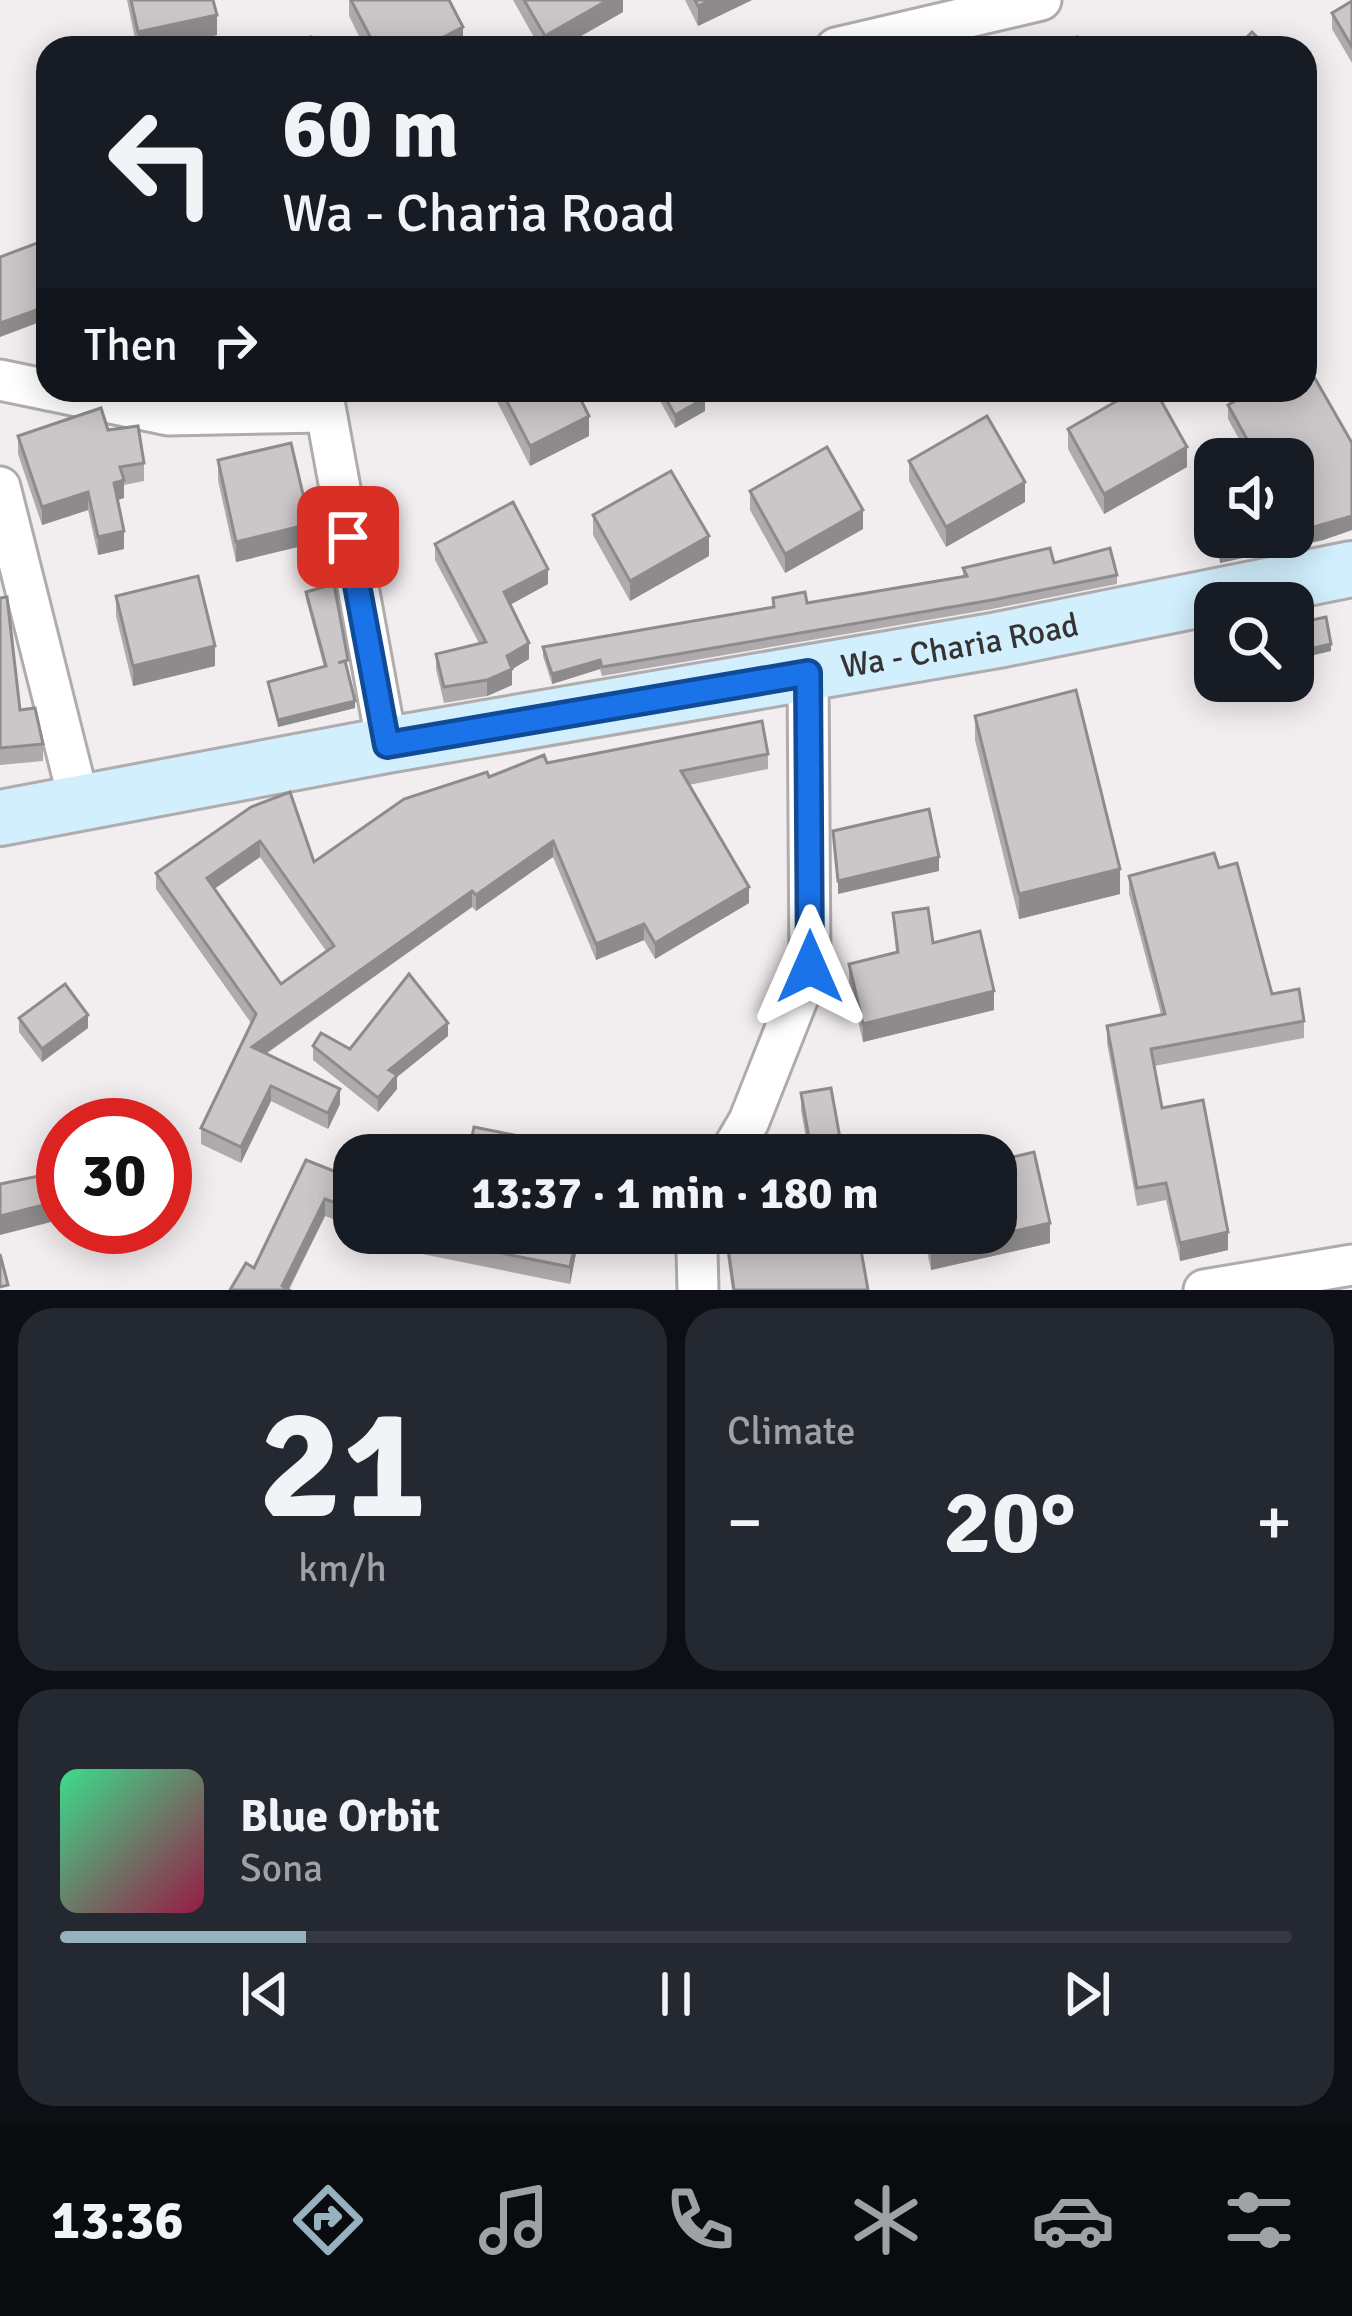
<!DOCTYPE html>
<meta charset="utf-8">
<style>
:root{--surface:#171b24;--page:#242831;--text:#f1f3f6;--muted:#9ea1a6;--line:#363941;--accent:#97b2bf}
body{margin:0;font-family:Signika,sans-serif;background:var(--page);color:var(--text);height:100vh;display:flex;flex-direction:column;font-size:45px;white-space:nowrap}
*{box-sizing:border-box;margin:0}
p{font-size:39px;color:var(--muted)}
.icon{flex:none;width:66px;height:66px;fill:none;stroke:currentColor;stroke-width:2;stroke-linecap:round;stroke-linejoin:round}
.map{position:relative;height:1290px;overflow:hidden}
.panel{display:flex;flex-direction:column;gap:18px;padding:18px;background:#0d0f14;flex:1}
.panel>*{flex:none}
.top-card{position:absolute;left:36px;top:36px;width:1281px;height:366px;border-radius:36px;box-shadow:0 6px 30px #0003;background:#171b24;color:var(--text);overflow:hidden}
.tools{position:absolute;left:1194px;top:438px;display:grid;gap:24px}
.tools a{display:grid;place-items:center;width:120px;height:120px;border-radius:24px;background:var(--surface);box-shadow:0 6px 30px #0003;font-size:60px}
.speed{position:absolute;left:36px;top:1098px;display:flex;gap:24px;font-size:60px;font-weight:700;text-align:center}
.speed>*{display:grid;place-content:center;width:156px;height:156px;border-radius:50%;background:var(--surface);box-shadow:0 6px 30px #0003;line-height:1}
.speed .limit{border:18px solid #d22;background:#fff;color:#111}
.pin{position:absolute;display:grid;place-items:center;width:102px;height:102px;color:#fff;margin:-51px;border-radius:24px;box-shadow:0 6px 18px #0006}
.me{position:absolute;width:132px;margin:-66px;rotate:0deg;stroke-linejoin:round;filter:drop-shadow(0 0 9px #0008)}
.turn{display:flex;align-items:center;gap:42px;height:252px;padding:0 48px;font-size:54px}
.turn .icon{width:156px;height:156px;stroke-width:2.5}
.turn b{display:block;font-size:84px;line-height:102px}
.then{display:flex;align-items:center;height:114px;padding:0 48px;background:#0003;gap:24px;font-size:45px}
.big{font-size:90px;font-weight:700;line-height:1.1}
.panel .card{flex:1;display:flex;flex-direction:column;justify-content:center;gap:18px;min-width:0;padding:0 42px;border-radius:36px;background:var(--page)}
.panel .dial{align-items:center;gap:0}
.dial b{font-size:156px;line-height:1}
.song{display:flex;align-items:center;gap:36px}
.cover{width:144px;height:144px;border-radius:18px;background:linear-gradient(135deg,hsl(150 70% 55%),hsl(340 70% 35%))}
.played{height:12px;border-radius:6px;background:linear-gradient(90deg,var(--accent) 20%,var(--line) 20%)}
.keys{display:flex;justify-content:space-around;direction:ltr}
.heat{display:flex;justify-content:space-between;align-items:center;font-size:66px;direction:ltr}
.panel .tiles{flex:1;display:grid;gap:18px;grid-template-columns:1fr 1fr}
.card:last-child{grid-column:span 2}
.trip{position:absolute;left:333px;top:1134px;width:684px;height:120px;border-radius:36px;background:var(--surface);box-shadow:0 6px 30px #0003;font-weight:700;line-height:120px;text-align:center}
.menu{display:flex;height:192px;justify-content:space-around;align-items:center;background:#090b0e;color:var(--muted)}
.menu .icon{width:84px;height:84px}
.menu .on{color:var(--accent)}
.menu b{font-size:54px;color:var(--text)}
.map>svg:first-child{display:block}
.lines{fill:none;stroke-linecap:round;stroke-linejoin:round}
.street-casing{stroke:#b0abad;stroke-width:45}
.secondary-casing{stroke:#b0abad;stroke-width:60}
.street{stroke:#fff;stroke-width:39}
.secondary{stroke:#d1effd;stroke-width:54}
.wall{fill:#afaaac;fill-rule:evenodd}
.shaded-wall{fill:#8e8b8c}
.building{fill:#cbc6c8;stroke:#8e8b8c;stroke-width:3;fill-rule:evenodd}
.route-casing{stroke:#114b97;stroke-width:30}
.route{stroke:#1a73e8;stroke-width:21}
.labels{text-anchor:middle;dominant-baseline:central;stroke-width:12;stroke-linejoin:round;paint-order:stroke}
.street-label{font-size:33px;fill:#353334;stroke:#fff}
</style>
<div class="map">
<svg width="1352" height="1290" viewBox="0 0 1352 1290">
<rect width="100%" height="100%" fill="#f2edef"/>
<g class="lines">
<defs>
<g id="street">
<polyline points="836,48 1041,0"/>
<polyline points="0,380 48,390"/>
<polyline points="48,390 168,415 324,412"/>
<polyline points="322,390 387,745"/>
<polyline points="0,487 80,805"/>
<polyline points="729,1155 749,1121 810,967 808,673"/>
<polyline points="698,1290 697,1251 701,1233"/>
<polyline points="1204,1290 1352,1265"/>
</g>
<g id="secondary">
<path id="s1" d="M0 818 387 745 998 640 1352 569"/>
</g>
</defs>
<use href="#street" class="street-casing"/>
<use href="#secondary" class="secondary-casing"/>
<use href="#street" class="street"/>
<use href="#secondary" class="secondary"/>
</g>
<g class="wall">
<polygon points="127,0 213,0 217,35 157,48 137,48"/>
<polygon points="349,0 449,0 463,47 365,48 349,16"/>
<polygon points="513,0 623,0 623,12 560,48 540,48"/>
<polygon points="685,0 752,0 698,26"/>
<polygon points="1352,1 1352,63 1332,29 1332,13"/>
<polygon points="1305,361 1352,443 1352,530 1323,540 1220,563 1211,522 1211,508 1215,507 1215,537 1293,537 1293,459 1250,459 1228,419 1228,405 1254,390 1305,390"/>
<polygon points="491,390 576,390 589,436 530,466"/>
<polygon points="654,390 701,390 705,411 675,428"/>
<polygon points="1068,429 1187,467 1104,514 1068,449"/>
<polygon points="108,430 144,463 144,481 124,485 124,498 117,500 124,549 98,555 88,510 42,525 18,454 18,436"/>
<polygon points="218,460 310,544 236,562 218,480"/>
<polygon points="909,461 1025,502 946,547 909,481"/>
<polygon points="750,491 863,529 785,573 750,510"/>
<polygon points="593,515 709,556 630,601 593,535"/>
<polygon points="435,544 548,584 510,605 529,659 512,669 512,685 487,696 444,703 436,669 436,654 479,643 435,560"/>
<polygon points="1054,563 1117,575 1117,584 992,609 602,676 600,669 552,684 543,656 543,647 773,607 773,598 807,603 963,576 963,568"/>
<polygon points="306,592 348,667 346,668 355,708 278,727 268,682 324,667 306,599"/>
<polygon points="116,596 215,666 133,686 116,616"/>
<polygon points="0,598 20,710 43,744 43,761 0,765"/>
<polygon points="975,716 1120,894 1019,919 975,740"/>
<path d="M768 754V769L689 785 749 903 655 959 644 940 596 960 553 857 476 911 472 907 266 1054 340 1104 328 1129 271 1101 241 1163 201 1144V1128L251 1023 156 889V873L251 807 314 862 489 777 547 763ZM260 857 326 951 281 984 214 889Z"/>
<polygon points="1219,868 1272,994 1304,1021 1304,1038 1154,1066 1162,1108 1228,1250 1180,1261 1166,1200 1137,1206 1107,1043 1107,1026 1161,1014 1129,894 1129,876"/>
<polygon points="893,913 933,943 994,1010 863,1042 849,983 849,964 896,952"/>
<polygon points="19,1018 88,1028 42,1062 19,1032"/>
<polygon points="448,1036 397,1077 397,1089 378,1112 313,1060 313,1046 350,1049"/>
<polygon points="801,1093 843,1155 809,1155 801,1110"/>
<polygon points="306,1160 354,1179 354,1224 339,1217 338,1221 325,1216 289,1290 254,1268"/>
<polygon points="375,1233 580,1233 570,1284 422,1254"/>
<polygon points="724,1233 858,1233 868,1290 732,1290"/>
<polygon points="923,1233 996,1233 1050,1243 931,1270"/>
</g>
<g class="shaded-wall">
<polygon points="608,0 623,0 623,12 560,48 545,48 545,36"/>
<polygon points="711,0 752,0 698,26 698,6"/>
<polygon points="217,15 217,35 157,48 138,48 138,32"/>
<polygon points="463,27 463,47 422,48"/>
<polygon points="48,306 48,319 0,337 0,323"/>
<polygon points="705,398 705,411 675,428 675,415"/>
<polygon points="589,416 589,436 530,466 530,446"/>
<polygon points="1187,447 1187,467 1104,514 1104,494"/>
<polygon points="124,480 124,498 114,501 114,483"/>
<polygon points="1025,482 1025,502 946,547 946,527"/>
<polygon points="88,492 88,510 42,525 42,507"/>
<polygon points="863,510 863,529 785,573 785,554"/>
<polygon points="1352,516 1352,530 1323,540 1220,563 1220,549 1274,537 1293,537 1293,533"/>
<polygon points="310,524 310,544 236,562 236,542"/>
<polygon points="124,531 124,549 98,555 98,537"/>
<polygon points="709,536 709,556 630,601 630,581"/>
<polygon points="548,569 548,584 504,608 504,592"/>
<polygon points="529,643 529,659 509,671 512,669 512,685 487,696 487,680 507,656"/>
<polygon points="1331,644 1331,651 1293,660 1293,653"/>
<polygon points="215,646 215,666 133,686 133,666"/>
<polygon points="600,660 600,669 552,684 552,674"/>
<polygon points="1251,681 1251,688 1215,697 1215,690"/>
<polygon points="355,701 355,708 278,727 278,720"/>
<polygon points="260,841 260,857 207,894 207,878"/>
<polygon points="553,841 553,857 476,911 476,895"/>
<polygon points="939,857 939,871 838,894 838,881"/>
<polygon points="1120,869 1120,894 1019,919 1019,894"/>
<polygon points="749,887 749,903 655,959 655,943"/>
<polygon points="472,891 472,907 252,1063 252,1047"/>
<polygon points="644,924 644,940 596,960 596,944"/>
<polygon points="994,991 994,1010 863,1042 863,1024"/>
<polygon points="88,1015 88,1028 42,1062 42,1049"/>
<polygon points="448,1023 448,1036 397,1077 397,1089 378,1112 378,1098 389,1070"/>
<polygon points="271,1086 271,1101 241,1163 241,1147"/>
<polygon points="340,1089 340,1104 328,1129 328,1113"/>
<polygon points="325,1199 325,1216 288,1290 282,1286"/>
<polygon points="63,1200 63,1219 0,1235 0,1216"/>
<polygon points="1050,1223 1050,1243 931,1270 931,1250"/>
<polygon points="1228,1232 1228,1250 1180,1261 1180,1243"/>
<polygon points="577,1233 580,1233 570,1284 570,1267"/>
</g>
<g class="building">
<polygon points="131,0 213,0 217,15 138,32"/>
<polygon points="351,0 449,0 463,27 422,48 376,48"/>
<polygon points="524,0 608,0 545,36"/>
<polygon points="695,0 711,0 698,6"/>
<polygon points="1352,1 1352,47 1332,13"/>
<polygon points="1252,32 1268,48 1236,48"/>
<polygon points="311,37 313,48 285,48 284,43"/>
<polygon points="1077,37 1083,48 1059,48"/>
<polygon points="48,239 48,306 0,323 0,257"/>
<polygon points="1305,361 1352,443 1352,516 1293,533 1293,459 1258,459 1228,405 1254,390 1305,390"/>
<polygon points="501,390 576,390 589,416 530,446"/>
<polygon points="661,390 701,390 705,398 675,415"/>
<polygon points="1136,390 1155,390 1187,447 1104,494 1068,429"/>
<polygon points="101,408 108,430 138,426 144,463 120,467 124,480 114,483 124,531 98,537 88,492 42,507 18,436"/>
<polygon points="987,416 1025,482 946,527 909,461"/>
<polygon points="291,443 310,524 236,542 218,460"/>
<polygon points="827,447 863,510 785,554 750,491"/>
<polygon points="671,471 709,536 630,581 593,515"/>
<polygon points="513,502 548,569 504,592 529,643 507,656 512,669 487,680 444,687 436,654 486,642 435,544"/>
<polygon points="1217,537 1274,537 1220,549"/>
<polygon points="1050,548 1054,563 1110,548 1117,575 992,600 602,667 600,660 552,674 543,647 774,607 773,598 805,592 807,603 967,576 963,568"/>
<polygon points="198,576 215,646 133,666 116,596"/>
<polygon points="334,584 348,660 338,663 345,661 355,701 278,720 268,682 326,666 306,592"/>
<polygon points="7,597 20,710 35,708 43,744 0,748 0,598"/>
<polygon points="1326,617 1331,644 1293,653 1293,624"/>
<polygon points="1215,640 1215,681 1250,681 1215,690 1207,642"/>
<polygon points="1076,690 1120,869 1019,894 975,716"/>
<path d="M762 721 768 754 681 771 749 887 655 943 644 924 596 944 553 841 476 895 472 891 252 1047 340 1089 328 1113 271 1086 241 1147 201 1128 256 1014 156 873 251 807 290 792 314 862 404 799 487 772 489 777 544 755 547 763ZM260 841 334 946 281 984 207 878Z"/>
<polygon points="929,809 939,857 838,881 833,831"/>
<polygon points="1214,853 1219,868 1237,863 1272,994 1299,989 1304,1021 1151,1049 1162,1108 1203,1100 1228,1232 1180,1243 1166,1183 1137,1188 1107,1026 1165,1014 1129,876"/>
<polygon points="928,908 933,943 980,931 994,991 863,1024 849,964 898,952 893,913"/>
<polygon points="409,974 448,1023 389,1070 397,1075 378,1098 313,1046 321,1033 350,1049"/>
<polygon points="65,984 88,1015 42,1049 19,1018"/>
<polygon points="831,1088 843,1155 812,1155 801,1093"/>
<polygon points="474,1127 594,1151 593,1155 468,1155"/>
<polygon points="1034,1152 1050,1223 931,1250 927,1233 996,1233 996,1161"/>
<polygon points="306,1160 354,1179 354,1207 339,1200 338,1204 325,1199 282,1286 289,1290 230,1290 246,1263 254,1268"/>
<polygon points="63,1171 63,1200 0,1216 0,1184"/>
<polygon points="412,1233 577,1233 570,1267 422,1237"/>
<polygon points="726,1233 858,1233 868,1290 734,1290"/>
<polygon points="0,1254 8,1285 0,1287"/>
</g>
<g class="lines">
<defs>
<polyline id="route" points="348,537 387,745 808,673 810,967"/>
</defs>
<use href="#route" class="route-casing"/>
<use href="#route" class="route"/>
</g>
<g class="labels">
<g class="street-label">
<text stroke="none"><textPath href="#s1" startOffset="975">Wa - Charia Road</textPath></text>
</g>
</g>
</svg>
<div class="tools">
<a><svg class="icon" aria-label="sound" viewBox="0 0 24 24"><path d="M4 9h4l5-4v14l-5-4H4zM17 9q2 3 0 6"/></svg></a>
<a><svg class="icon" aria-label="search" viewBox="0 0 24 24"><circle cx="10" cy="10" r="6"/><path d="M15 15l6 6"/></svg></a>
</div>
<div class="speed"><div class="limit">30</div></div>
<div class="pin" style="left:348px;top:537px;background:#d93025"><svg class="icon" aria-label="arrive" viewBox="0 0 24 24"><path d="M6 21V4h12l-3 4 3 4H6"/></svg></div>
<svg class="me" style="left:810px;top:967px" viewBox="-20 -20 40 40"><path d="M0-17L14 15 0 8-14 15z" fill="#1a73e8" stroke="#fff" stroke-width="4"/></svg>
<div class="trip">13:37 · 1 min · 180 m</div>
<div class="top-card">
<div class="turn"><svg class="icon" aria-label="left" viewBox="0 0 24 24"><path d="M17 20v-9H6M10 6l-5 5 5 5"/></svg><div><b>60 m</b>Wa - Charia Road</div></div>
<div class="then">Then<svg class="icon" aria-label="right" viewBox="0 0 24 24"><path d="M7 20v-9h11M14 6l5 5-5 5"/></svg></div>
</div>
</div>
<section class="panel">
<div class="tiles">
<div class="card dial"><b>21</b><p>km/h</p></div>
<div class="card"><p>Climate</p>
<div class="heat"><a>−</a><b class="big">20°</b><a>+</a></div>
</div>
<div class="card">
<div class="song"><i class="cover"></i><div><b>Blue Orbit</b><p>Sona</p></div></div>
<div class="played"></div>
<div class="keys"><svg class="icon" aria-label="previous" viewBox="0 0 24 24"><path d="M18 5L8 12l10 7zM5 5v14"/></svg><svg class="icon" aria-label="pause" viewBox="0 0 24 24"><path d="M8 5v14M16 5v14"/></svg><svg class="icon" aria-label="next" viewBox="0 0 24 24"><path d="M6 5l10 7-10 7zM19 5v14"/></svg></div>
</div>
</div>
</section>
<nav class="menu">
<b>13:36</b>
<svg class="icon on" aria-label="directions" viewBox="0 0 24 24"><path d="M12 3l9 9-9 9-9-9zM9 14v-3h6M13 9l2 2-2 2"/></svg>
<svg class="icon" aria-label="music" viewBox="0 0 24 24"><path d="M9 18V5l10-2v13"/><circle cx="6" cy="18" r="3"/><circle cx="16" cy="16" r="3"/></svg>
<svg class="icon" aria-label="phone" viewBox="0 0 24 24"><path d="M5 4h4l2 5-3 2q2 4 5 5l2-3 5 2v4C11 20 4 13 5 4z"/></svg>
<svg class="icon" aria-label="climate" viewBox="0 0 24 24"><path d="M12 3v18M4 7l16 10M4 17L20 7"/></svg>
<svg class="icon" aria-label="car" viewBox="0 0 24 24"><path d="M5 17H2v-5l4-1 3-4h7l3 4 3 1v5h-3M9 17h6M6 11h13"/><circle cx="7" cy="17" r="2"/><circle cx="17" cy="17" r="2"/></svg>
<svg class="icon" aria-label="filters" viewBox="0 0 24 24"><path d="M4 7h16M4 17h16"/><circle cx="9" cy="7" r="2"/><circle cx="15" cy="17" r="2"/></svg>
</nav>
